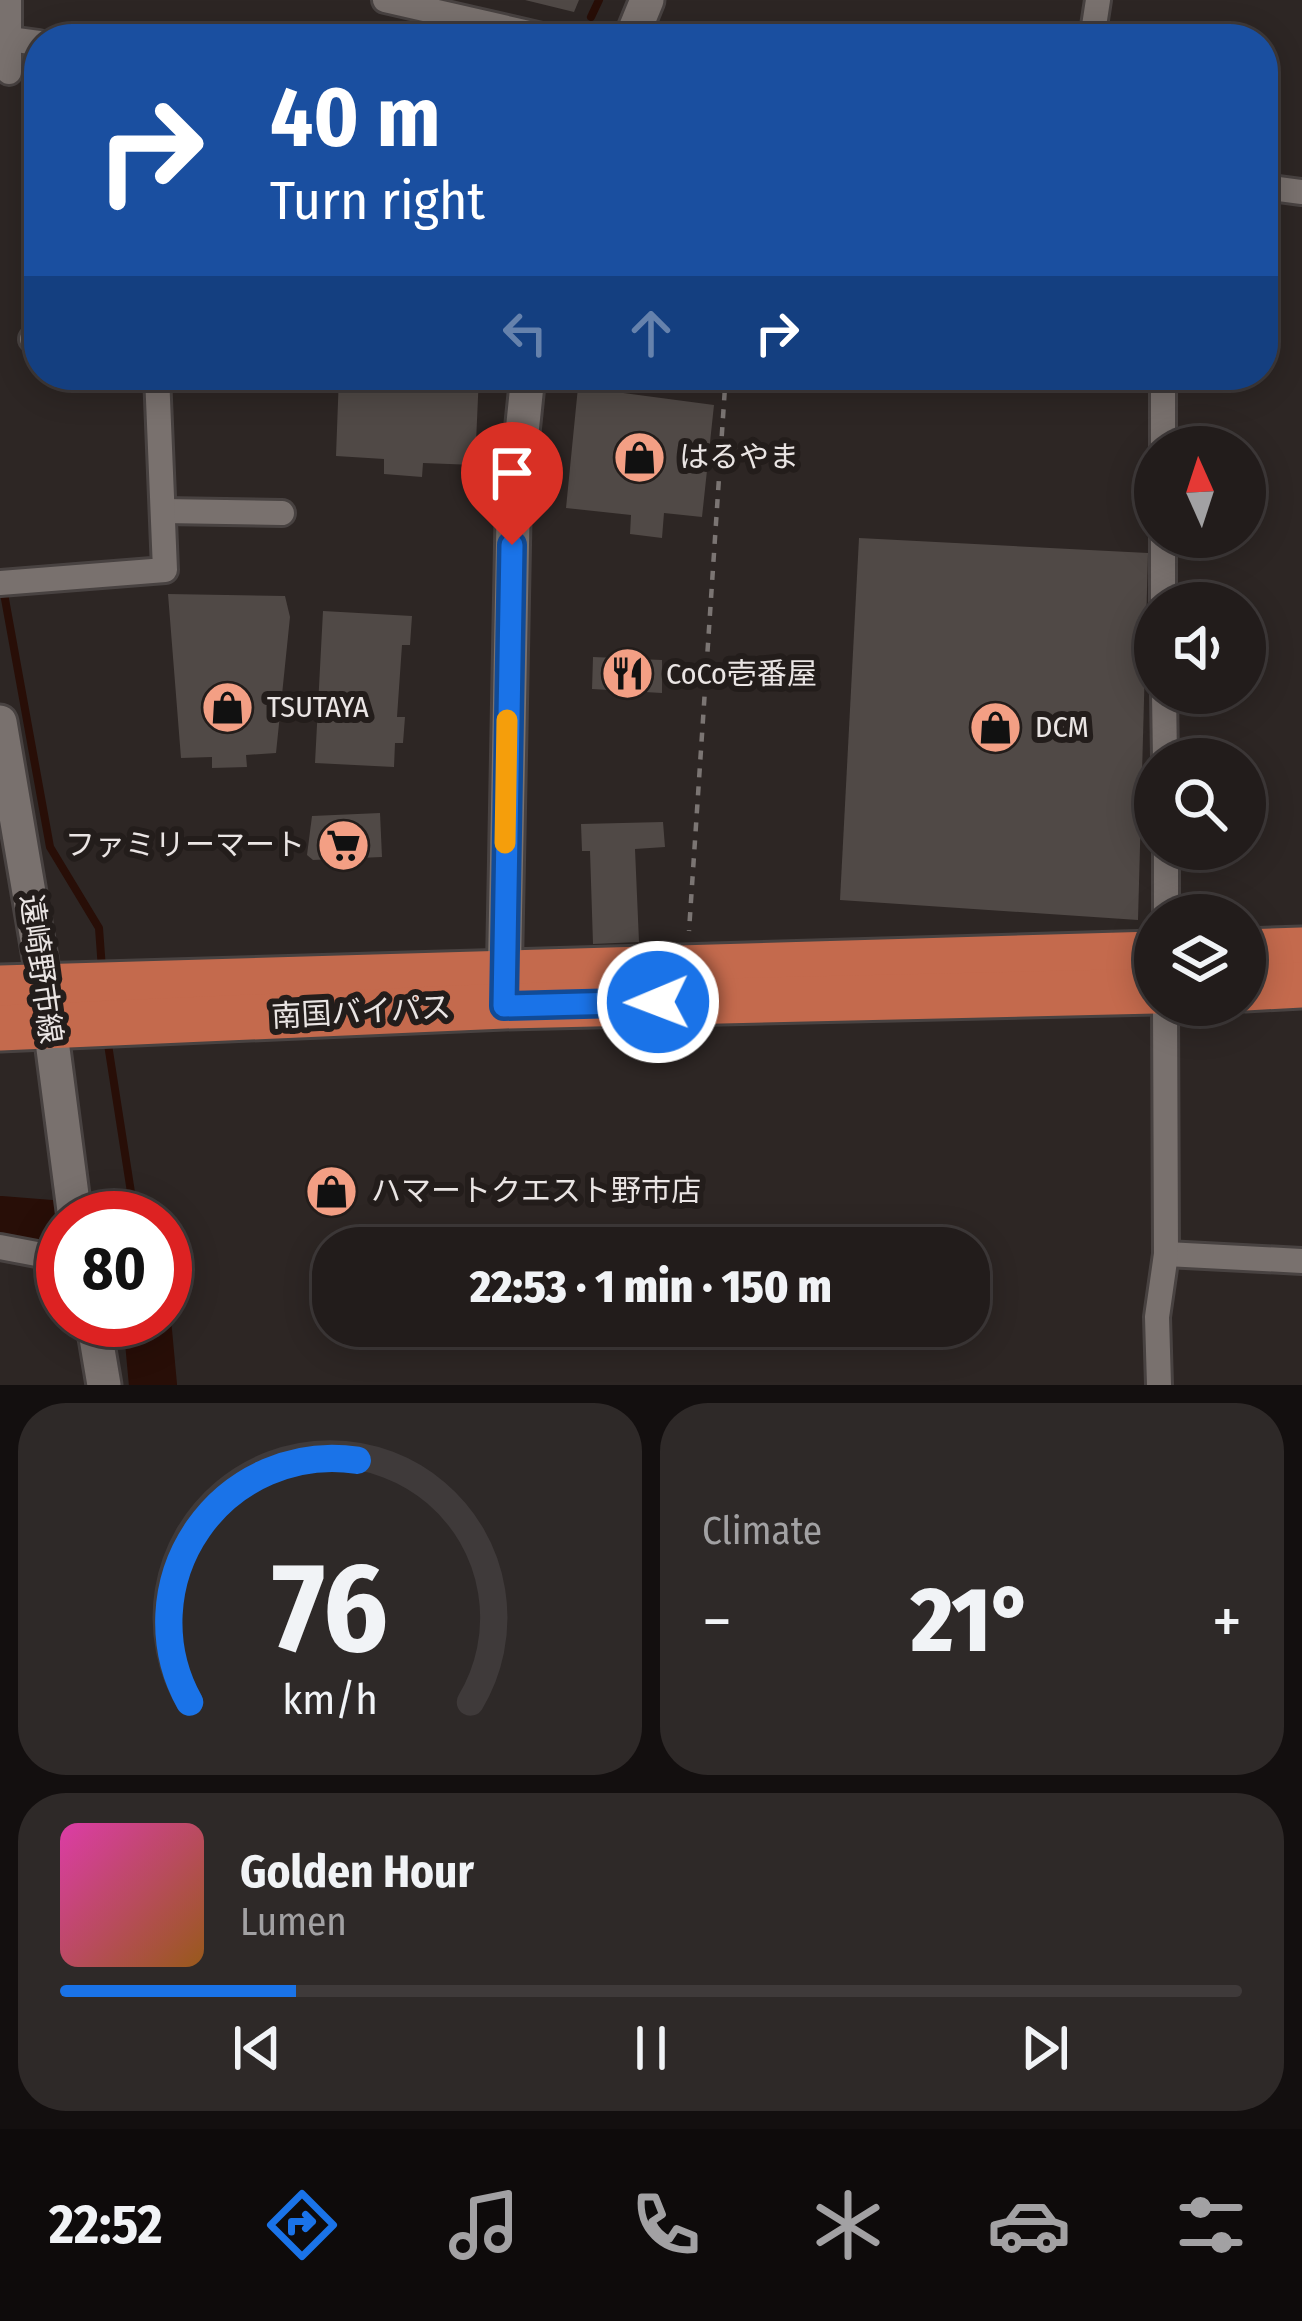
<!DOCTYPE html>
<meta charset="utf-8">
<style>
:root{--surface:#221c1b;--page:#2e2928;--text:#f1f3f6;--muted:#a2a1a3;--line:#3f3a3a;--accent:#1a73e8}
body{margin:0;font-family:"Fira Sans Condensed","Noto Sans JP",sans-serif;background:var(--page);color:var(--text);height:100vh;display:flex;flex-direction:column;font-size:45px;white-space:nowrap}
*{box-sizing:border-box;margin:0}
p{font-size:39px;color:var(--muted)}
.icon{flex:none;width:66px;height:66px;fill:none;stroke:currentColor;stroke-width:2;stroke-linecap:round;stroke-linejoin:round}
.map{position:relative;height:1385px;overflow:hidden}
.details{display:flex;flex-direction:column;gap:18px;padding:18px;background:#130f0f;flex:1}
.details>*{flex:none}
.banner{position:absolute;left:24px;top:24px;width:1254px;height:366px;border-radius:48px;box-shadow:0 6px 30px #0003,0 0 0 3px var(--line);background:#1a4fa0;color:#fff;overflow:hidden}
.needle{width:78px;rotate:357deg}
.controls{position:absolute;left:1134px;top:426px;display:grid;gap:24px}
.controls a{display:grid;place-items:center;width:132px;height:132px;border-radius:50%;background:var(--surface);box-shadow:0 6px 30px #0003,0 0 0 3px var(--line);font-size:60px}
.speed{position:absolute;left:36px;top:1191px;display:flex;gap:24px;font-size:60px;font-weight:700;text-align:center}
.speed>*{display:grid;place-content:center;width:156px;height:156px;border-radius:50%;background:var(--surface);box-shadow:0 6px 30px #0003,0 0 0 3px var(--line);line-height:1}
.speed .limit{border:18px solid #d22;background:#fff;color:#111}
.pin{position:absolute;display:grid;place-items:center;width:102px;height:102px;color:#fff;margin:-123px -51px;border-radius:50% 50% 50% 0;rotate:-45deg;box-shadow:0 0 12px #0007}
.pin .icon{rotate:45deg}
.me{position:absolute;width:132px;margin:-66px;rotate:269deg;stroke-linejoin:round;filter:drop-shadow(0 0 9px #0008)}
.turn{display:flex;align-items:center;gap:42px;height:252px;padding:0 48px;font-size:54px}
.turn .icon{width:156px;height:156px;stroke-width:2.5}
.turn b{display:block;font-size:84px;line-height:102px}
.lanes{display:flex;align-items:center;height:114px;padding:0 48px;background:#0003;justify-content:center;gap:60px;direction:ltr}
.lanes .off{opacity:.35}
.big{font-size:90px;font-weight:800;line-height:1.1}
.details .widget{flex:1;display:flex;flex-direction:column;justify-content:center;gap:18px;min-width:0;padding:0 42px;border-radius:48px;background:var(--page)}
.details .dial{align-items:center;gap:0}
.dial svg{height:312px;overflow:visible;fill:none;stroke:var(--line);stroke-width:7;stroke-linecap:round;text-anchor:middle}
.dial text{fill:var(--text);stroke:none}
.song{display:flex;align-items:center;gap:36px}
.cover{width:144px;height:144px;border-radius:18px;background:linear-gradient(135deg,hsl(320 70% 55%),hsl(30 70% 35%))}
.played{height:12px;border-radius:6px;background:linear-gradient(90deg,var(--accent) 20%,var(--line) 20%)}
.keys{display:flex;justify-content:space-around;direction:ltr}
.heat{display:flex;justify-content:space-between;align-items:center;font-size:66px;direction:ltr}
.details .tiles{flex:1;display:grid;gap:18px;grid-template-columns:1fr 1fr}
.widget:last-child{grid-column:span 2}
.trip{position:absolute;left:312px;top:1227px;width:678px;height:120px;border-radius:48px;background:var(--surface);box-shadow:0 6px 30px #0003,0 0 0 3px var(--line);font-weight:800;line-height:120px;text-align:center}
.tab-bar{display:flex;height:192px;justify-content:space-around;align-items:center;background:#0e0b0b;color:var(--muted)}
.tab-bar .icon{width:84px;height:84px}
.tab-bar .current{color:var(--accent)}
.tab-bar b{font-size:54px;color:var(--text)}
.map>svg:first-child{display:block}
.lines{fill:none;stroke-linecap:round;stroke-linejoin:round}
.stream{stroke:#280e07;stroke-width:8}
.river{stroke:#280e07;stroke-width:48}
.building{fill:#504946}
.street-casing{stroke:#484241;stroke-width:30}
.secondary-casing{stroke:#484241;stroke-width:39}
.highway-casing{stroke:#484241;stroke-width:51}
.path{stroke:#7b7573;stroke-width:4.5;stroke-dasharray:9 9;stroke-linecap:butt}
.street{stroke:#79716e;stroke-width:24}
.secondary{stroke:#79716e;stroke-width:33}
.highway{stroke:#c46a4d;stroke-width:45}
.route-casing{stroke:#114b97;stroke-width:30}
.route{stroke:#1a73e8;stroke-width:21}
.slow{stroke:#f59e0b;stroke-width:21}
.labels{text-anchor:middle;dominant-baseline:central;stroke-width:12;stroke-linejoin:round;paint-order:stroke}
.poi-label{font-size:30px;fill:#eae5e4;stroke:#231d1b;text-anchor:start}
.street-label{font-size:30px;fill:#eae5e4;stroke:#231d1b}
</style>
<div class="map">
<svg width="1302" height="1385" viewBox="0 0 1302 1385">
<rect width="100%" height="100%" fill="#2d2624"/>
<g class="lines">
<g class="stream">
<polyline points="591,17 599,0"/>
<polyline points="3,588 50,847 99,928 102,969"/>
<polyline points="107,1038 135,1218"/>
</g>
<g class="river">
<polyline points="0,1220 63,1225"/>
<polyline points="147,1320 153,1385"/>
</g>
</g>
<g class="building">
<polygon points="525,0 579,0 574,12"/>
<polygon points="339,375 479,375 475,465 423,463 422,477 384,474 384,459 336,456"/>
<polygon points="792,375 1008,375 1008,392 792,380"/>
<polygon points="578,387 714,405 702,517 664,513 662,538 630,534 631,515 566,508"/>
<polygon points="859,538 1148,553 1138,920 840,900"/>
<polygon points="168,594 285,596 290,617 276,753 246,755 247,767 212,768 212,757 181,758"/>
<polygon points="323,611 412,616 410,645 402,645 397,717 405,717 403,743 395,743 394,767 315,763"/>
<polygon points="593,657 662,660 662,693 592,689"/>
<polygon points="380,813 382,857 313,860 307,855 312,816"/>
<polygon points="663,822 665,847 635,849 639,942 593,944 590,851 582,851 581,824"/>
</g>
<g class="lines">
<defs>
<g id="street">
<polyline points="385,0 555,39"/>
<polyline points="9,39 39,43"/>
<polyline points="1092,39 1098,0"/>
<polyline points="9,72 9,0"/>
<polyline points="1263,187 1302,192"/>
<polyline points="32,339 39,340"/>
<polyline points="1163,375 1163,447"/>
<polyline points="164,511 282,513"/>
<polyline points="1163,537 1163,603"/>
<polyline points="0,583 165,570 157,375"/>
<polyline points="1164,693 1165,759"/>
<polyline points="1166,849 1166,915"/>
<polyline points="0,1247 63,1259"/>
<polyline points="1166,1254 1302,1261"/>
<polyline points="1159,1385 1157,1317 1166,1254 1165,1005"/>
</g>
<g id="secondary">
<polyline points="631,39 647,0"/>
<polyline points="0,722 45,987 75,1218"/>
<polyline points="504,992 513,519 528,375"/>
<polyline points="93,1320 104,1385"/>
</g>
<g id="highway">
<polyline points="1245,952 1302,950"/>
<polyline points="0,988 1155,954"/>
<polyline points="1245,988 1302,985"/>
<polyline points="0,1028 504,1006 1155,991"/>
</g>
</defs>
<use href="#street" class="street-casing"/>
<use href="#secondary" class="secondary-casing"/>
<use href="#highway" class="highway-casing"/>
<polyline class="path" points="622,375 725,387 689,931"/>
<use href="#street" class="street"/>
<use href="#secondary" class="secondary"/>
<use href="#highway" class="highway"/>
</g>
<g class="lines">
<defs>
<polyline id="route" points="512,545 504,1006 658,1002"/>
</defs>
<use href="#route" class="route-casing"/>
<use href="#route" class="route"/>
<polyline class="slow" points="505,843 507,720"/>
</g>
<defs>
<symbol id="shop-disc" viewBox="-11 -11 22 22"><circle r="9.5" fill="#f39f84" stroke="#231d1b"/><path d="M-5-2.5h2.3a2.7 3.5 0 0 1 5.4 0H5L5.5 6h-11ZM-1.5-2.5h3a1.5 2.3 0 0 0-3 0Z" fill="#111"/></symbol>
<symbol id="restaurant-disc" viewBox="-11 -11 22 22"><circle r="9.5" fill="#f39f84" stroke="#231d1b"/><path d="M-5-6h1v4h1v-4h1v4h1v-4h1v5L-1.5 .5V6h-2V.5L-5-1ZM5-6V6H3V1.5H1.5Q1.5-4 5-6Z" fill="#111"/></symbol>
<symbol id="supermarket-disc" viewBox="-11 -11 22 22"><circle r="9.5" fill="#f39f84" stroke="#231d1b"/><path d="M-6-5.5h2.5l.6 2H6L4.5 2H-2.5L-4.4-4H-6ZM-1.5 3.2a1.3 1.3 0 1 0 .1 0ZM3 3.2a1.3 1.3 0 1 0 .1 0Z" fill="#111"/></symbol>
</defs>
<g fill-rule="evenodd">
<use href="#shop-disc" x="610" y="428" width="59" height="59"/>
<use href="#restaurant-disc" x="598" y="644" width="59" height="59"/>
<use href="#shop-disc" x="198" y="678" width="59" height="59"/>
<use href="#shop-disc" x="966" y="698" width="59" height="59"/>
<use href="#supermarket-disc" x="314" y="816" width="59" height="59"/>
<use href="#shop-disc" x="302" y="1162" width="59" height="59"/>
</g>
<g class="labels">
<g class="poi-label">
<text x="679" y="457">はるやま</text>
<text x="666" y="674">CoCo壱番屋</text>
<text x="267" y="707">TSUTAYA</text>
<text x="1035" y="727">DCM</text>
<text x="305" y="845" text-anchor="end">ファミリーマート</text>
<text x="371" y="1191">ハマートクエスト野市店</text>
</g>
<g class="street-label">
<text transform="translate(41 969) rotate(82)">遠崎野市線</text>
<text transform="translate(361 1012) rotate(-3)">南国バイパス</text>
</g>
</g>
</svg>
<div class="controls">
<a><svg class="needle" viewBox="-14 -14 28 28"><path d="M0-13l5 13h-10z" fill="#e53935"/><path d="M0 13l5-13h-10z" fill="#a2a1a3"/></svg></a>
<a><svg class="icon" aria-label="sound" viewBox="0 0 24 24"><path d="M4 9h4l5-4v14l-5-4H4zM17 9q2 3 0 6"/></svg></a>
<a><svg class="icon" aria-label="search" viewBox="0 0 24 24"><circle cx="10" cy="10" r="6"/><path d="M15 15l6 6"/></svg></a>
<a><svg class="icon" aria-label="layers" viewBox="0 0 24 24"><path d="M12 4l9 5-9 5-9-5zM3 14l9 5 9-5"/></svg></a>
</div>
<div class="speed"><div class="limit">80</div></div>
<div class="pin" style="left:512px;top:545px;background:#d93025"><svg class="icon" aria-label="arrive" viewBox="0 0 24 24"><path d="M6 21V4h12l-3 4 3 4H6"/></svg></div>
<svg class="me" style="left:658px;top:1002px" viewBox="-20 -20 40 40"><circle r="17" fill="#1a73e8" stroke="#fff" stroke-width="3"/><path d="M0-11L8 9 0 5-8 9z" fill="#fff"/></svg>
<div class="trip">22:53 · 1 min · 150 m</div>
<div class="banner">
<div class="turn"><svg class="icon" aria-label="right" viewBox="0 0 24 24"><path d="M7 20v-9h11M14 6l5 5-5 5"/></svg><div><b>40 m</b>Turn right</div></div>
<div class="lanes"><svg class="icon off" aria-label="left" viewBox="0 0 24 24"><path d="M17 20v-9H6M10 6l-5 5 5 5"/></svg><svg class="icon off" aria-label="ahead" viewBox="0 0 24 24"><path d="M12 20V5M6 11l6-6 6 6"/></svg><svg class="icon" aria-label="right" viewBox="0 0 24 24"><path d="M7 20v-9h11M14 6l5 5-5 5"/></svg></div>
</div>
</div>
<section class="details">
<div class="tiles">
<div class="widget dial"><svg viewBox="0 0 100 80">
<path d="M14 69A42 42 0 1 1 86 69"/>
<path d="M14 69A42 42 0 0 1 57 7" stroke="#1a73e8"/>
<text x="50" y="56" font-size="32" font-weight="700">76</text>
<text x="50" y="72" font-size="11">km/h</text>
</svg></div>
<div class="widget"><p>Climate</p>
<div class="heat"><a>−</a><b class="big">21°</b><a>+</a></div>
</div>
<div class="widget">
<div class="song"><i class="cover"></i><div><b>Golden Hour</b><p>Lumen</p></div></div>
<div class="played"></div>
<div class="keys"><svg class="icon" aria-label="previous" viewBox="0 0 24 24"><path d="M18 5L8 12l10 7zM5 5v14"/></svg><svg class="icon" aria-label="pause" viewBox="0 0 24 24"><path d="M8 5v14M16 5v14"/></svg><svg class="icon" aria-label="next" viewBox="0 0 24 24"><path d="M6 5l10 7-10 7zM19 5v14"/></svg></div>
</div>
</div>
</section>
<nav class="tab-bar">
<b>22:52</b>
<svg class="icon current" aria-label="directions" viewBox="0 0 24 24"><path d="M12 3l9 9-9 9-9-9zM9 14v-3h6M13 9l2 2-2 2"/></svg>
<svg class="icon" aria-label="music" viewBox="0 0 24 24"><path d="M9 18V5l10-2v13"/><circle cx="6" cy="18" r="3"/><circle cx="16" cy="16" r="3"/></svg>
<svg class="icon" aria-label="phone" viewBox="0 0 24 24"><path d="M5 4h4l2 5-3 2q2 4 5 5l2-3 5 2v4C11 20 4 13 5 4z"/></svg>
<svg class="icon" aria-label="climate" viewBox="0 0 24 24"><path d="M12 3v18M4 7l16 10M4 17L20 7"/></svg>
<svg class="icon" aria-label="car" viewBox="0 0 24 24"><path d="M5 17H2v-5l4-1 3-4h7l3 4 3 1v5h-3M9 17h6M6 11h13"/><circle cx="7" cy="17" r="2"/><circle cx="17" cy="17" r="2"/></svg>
<svg class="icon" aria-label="filters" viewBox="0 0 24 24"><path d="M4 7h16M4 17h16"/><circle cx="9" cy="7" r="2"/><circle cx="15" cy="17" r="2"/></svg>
</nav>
